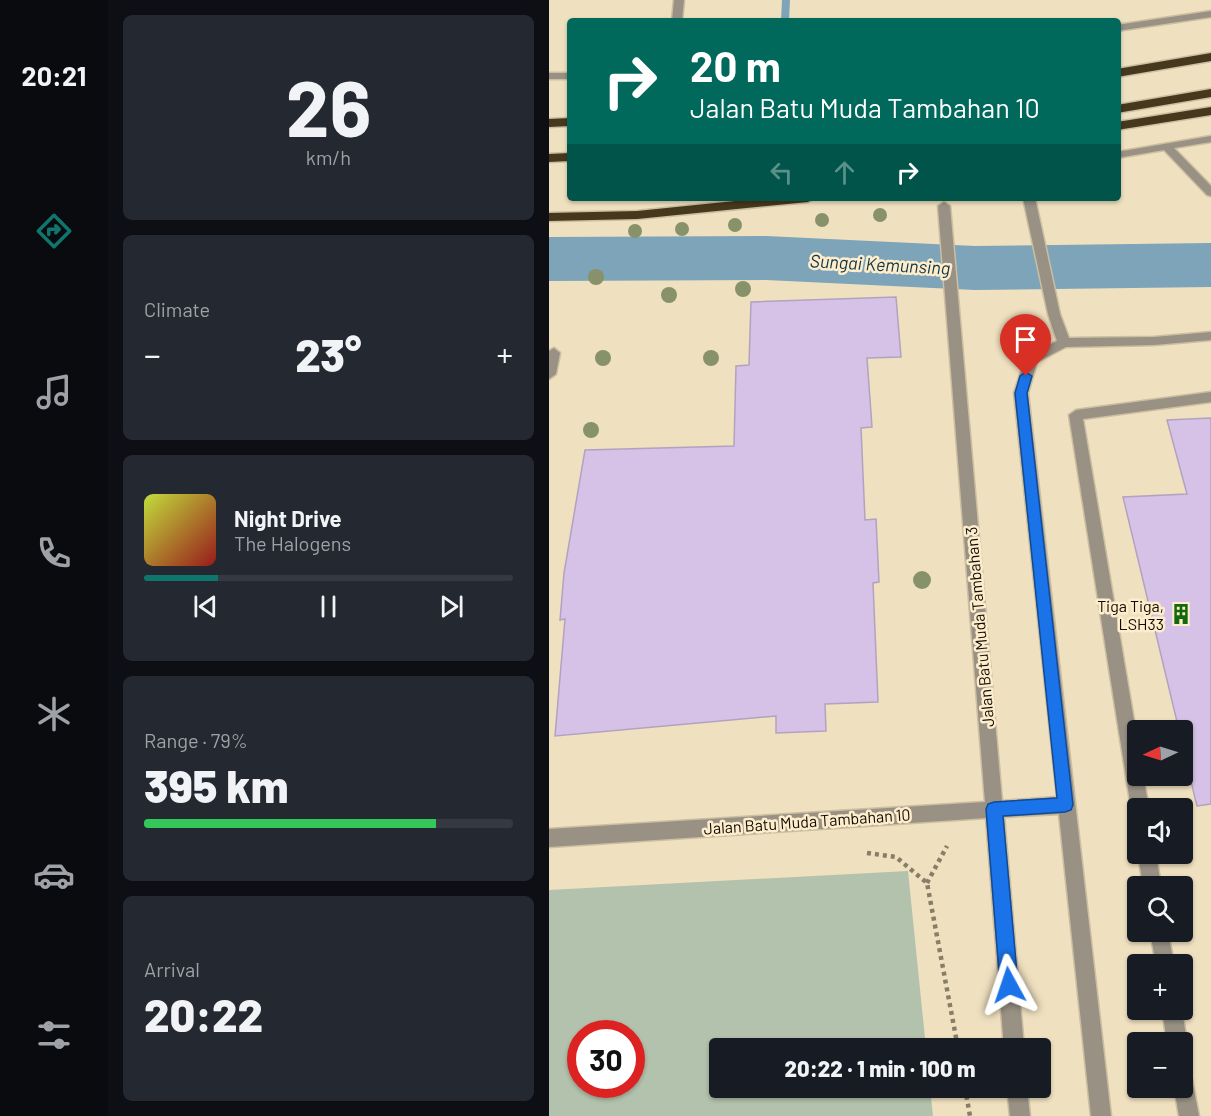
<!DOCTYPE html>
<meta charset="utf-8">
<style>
:root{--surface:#171b24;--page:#242831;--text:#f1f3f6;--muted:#9ea1a6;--line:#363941;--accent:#0f766e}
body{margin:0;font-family:Barlow,sans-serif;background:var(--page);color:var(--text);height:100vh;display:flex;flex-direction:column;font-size:22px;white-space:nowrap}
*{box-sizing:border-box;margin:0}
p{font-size:20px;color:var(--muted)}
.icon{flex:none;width:33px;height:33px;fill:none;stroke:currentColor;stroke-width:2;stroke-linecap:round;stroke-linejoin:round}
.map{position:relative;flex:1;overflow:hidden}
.panel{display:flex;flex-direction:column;gap:15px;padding:15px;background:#0d0f14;width:441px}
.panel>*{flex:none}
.guide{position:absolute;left:18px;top:18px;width:554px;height:183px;border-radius:6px;box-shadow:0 2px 4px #0004;background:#00695c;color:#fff;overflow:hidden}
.needle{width:39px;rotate:266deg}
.fabs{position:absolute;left:578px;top:720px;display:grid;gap:12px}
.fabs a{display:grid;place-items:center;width:66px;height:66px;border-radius:6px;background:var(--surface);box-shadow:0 2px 4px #0004;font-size:30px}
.speed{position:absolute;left:18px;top:1020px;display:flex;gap:12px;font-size:30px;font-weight:700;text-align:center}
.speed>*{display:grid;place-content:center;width:78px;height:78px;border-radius:50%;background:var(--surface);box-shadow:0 2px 4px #0004;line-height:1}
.speed .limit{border:9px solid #d22;background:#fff;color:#111}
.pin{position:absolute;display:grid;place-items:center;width:51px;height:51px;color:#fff;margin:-62px -26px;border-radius:50% 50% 50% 0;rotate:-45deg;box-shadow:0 0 6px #0007}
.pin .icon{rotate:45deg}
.me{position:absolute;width:66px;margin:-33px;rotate:355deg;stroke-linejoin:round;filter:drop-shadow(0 0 4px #0008)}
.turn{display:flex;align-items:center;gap:21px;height:126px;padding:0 24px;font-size:27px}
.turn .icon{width:78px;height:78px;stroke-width:2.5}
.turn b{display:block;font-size:42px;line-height:51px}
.lanes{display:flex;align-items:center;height:57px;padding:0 24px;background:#0003;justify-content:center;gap:30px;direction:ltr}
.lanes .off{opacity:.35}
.big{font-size:45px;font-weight:800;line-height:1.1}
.panel .tile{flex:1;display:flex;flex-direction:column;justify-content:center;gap:9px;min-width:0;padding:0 21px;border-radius:9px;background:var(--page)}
.panel .dial{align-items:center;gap:0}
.dial b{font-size:78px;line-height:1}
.song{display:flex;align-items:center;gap:18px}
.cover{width:72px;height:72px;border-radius:9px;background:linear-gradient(135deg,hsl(70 70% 55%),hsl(0 70% 35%))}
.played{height:6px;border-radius:3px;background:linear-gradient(90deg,var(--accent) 20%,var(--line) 20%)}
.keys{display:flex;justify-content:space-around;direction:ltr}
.heat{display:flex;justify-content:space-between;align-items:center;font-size:33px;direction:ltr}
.charge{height:9px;border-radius:4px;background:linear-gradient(90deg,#34c759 79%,var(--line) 0)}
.trip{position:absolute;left:160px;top:1038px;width:342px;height:60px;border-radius:6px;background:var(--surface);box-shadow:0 2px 4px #0004;font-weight:800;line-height:60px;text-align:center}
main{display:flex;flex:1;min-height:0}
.tab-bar{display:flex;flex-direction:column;width:108px;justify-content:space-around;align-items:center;background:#090b0e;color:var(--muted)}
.tab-bar .icon{width:42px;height:42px}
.tab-bar .active{color:var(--accent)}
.tab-bar b{font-size:27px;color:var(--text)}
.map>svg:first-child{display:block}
.green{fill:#b3c2ac;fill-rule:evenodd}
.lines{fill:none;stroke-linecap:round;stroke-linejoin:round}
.stream{fill:#7da4b9;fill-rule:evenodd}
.river{fill:#7da4b9;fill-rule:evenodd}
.building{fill:#d5c2e6;stroke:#b2a2c0;stroke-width:1.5}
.minor-casing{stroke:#ccbea1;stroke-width:3}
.highway-casing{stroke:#ccbea1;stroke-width:3}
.path{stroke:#887d67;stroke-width:4.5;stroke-dasharray:4 4;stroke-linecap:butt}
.minor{fill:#989184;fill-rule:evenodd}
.highway{fill:#46381d;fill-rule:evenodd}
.tree{fill:#88926a}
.route{fill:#1a73e8;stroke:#114b97;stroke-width:1.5}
.labels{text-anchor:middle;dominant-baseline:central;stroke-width:5;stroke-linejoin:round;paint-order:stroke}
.poi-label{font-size:16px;fill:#120d03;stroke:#fdedcc;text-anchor:end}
.street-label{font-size:16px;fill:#120d03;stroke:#fdedcc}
.water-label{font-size:18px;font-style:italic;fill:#113545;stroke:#fdedcc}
</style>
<main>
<nav class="tab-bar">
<b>20:21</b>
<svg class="icon active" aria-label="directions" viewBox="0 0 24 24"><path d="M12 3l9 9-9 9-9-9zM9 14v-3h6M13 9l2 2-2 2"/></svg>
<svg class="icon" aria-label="music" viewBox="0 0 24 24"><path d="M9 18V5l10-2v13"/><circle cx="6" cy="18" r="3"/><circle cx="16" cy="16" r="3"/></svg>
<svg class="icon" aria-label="phone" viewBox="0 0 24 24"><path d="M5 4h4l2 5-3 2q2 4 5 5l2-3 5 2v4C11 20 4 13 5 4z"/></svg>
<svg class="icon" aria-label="climate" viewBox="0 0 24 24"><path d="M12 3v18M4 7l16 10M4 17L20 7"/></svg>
<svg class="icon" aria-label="car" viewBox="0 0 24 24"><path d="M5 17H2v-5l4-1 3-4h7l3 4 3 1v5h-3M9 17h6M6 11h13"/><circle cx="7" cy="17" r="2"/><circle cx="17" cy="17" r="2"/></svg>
<svg class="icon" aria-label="filters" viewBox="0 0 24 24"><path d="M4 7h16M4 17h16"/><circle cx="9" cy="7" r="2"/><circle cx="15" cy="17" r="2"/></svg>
</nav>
<section class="panel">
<div class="tile dial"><b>26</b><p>km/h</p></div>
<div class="tile"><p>Climate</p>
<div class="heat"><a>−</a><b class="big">23°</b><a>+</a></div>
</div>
<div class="tile">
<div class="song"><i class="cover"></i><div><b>Night Drive</b><p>The Halogens</p></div></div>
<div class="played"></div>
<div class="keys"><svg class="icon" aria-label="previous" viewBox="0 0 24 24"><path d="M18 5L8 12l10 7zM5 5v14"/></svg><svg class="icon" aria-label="pause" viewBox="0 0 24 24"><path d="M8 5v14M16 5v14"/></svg><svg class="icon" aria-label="next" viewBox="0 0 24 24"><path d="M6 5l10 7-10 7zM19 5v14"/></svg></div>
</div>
<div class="tile"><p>Range · 79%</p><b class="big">395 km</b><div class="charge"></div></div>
<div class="tile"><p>Arrival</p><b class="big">20:22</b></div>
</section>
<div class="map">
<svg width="662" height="1116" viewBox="0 0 662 1116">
<rect width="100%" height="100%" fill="#efe0bf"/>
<path class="green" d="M359 871 377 1048H171V1088H381L384 1116H0V890ZM32 1034H82V1084H32Z"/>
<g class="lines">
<polygon class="stream" points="233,0 241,0 240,21 232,21"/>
<polygon class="river" points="217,236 426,246 662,243 662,287 426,290 217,280 0,281 0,237"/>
</g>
<g class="building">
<polygon points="347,297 352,357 318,358 323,427 312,428 316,520 327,519 330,582 324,583 329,702 276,704 277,731 227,733 227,716 6,736 16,619 11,620 15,573 36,450 185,446 187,366 200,365 202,302"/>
<polygon points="662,418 662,804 648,806 633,745 633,730 630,730 574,497 638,494 618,420"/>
</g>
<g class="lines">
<defs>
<g id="minor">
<polygon points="125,0 135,0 133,21 123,21"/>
<polygon points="662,11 662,17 568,31 568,25"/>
<rect x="0" y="73" width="21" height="6"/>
<polygon points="662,136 662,142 625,148 662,186 662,196 658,195 615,150 568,158 568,152"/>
<polygon points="474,198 486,198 511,314 520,338 605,337 662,332 662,340 605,345 517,347 488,362 479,393 562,1116 542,1116 510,814 455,817 475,1048 455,1048 437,818 0,847 0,829 436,802 389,206 395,202 401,206 453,801 508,797 465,393 477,356 508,341 499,314"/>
<polygon points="5,348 11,353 7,374 0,379 0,351"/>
<polygon points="662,392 662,402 534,419 588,738 588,776 594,776 600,808 588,808 588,815 582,808 520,415 527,410"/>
<polygon points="589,854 607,854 612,886 594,886"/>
<polygon points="601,932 619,932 625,964 607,964"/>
<polygon points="613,1010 633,1010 638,1042 635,1049 633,1050 633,1042 618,1042"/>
<polygon points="633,1061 640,1064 650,1116 630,1116 625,1088 633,1088"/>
<polygon points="458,1088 478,1088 481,1116 461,1116"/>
</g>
<g id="highway">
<polygon points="662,53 662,61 568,77 568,69"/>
<polygon points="662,89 662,97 568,113 568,105"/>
<polygon points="662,107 662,115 568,130 568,122"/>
<polygon points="21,118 21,126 0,127 0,119"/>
<polygon points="21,153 21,161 0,162 0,154"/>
<polygon points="216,198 266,198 259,202 88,219 0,221 0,213 88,211"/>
</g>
</defs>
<use href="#minor" class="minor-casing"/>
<use href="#highway" class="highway-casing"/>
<g class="path">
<polyline points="318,853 347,857 378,883 409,1048"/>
<polyline points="378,883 398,846"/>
<polyline points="416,1088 421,1116"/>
</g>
<use href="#minor" class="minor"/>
<use href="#highway" class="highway"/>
</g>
<g class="tree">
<circle cx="331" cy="215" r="7"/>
<circle cx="273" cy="220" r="7"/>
<circle cx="186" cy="225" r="7"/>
<circle cx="133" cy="229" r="7"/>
<circle cx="86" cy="231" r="7"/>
<circle cx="47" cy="277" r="8"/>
<circle cx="194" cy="289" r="8"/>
<circle cx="120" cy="295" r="8"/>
<circle cx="54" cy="358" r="8"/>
<circle cx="162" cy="358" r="8"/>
<circle cx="42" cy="430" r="8"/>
<circle cx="373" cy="580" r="9"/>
</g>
<polygon class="route" points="477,372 483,376 478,393 524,805 522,810 516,812 454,816 469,985 466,991 460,994 454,991 451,985 437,809 439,804 445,802 508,798 466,393 471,376"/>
<defs>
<symbol id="building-bare" viewBox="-9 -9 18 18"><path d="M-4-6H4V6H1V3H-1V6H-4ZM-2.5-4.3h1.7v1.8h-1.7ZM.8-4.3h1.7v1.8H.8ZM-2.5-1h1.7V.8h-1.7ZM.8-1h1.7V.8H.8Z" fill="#13680b" stroke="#fdedcc" stroke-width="2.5" paint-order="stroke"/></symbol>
</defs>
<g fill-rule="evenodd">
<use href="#building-bare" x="617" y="599" width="30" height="30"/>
</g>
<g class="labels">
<g class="poi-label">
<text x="615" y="605">Tiga Tiga,<tspan x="615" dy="18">LSH33</tspan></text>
</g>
<g class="street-label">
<text transform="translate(430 627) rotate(-95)">Jalan Batu Muda Tambahan 3</text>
<text transform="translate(258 821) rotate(-4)">Jalan Batu Muda Tambahan 10</text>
</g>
<g class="water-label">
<text transform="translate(331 264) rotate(3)">Sungai Kemunsing</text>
</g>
</g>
</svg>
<div class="fabs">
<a><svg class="needle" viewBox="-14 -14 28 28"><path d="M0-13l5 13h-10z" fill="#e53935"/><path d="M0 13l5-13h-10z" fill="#9ea1a6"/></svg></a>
<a><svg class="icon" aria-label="sound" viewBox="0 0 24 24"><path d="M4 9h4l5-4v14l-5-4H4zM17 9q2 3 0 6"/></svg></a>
<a><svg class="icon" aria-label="search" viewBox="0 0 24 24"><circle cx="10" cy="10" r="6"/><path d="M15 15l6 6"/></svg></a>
<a>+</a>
<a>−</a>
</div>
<div class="speed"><div class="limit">30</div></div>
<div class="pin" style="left:477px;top:376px;background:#d93025"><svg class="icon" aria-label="arrive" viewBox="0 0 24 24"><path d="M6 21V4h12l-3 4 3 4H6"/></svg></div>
<svg class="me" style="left:460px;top:985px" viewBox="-20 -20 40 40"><path d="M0-17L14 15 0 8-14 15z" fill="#1a73e8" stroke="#fff" stroke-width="4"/></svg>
<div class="trip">20:22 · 1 min · 100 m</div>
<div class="guide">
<div class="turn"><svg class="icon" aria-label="right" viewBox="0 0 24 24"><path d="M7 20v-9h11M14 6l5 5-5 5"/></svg><div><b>20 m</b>Jalan Batu Muda Tambahan 10</div></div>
<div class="lanes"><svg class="icon off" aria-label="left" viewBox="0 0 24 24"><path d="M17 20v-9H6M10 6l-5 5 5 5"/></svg><svg class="icon off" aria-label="ahead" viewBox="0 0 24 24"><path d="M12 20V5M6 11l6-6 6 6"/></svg><svg class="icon" aria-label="right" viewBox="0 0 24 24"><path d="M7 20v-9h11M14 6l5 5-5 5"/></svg></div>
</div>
</div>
</main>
